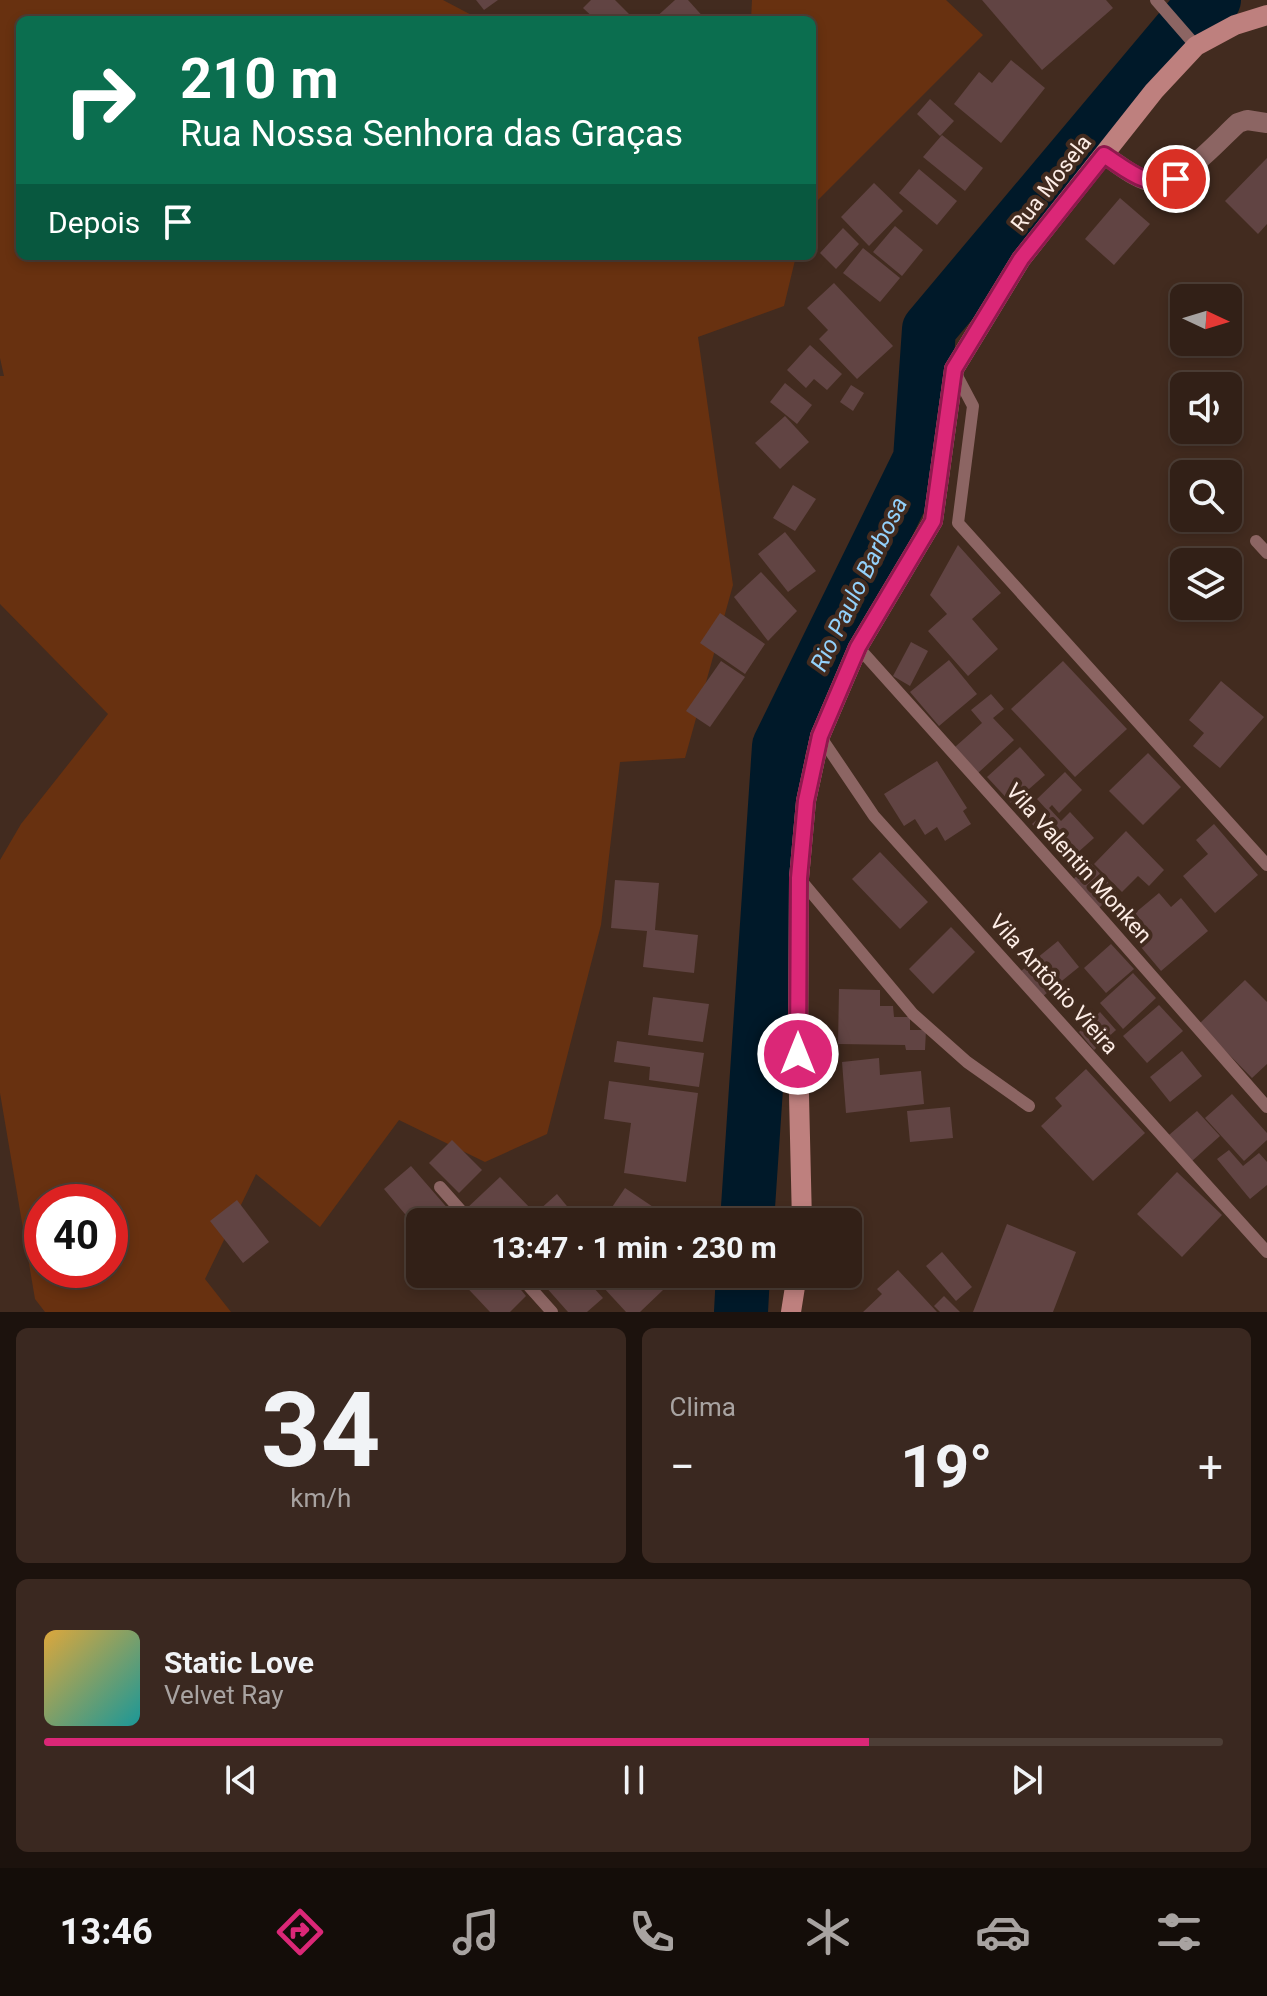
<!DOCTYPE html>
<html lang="pt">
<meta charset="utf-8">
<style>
:root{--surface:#322017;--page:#3a2820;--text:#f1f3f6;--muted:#a8a3a1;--line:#4d3e36;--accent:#db2777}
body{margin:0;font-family:Roboto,sans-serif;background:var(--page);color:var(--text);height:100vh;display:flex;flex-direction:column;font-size:30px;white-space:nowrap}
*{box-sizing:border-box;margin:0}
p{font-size:26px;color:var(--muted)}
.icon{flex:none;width:44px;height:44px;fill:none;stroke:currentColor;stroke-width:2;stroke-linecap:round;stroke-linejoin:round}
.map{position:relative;height:1312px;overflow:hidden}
.panel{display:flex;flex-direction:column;gap:16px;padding:16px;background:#1c120d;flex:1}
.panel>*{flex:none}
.guide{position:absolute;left:16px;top:16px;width:800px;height:244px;border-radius:12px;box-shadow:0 4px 12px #0003,0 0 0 2px var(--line);background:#0b6e4f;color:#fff;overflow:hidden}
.needle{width:52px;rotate:94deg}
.tools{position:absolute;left:1170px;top:284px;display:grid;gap:16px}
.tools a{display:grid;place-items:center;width:72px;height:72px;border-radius:12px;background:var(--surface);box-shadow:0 4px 12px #0003,0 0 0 2px var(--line);font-size:40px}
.speed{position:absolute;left:24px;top:1184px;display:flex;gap:16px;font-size:40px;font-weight:700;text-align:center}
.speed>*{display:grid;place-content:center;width:104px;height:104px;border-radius:50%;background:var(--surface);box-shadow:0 4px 12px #0003,0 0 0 2px var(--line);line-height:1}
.speed .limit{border:12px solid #d22;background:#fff;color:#111}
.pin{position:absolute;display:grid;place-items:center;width:68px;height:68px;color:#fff;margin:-34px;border:4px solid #fff;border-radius:50%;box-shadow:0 2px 8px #0007}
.me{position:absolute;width:88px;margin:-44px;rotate:0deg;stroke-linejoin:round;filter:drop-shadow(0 0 6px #0008)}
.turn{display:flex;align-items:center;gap:28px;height:168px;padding:0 32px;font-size:36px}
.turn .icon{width:104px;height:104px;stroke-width:2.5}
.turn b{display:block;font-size:56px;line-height:68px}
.then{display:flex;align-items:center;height:76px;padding:0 32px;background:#0003;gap:16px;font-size:30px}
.big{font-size:60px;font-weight:700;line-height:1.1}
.panel .card{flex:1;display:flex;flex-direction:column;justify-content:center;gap:12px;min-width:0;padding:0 28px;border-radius:12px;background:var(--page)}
.panel .dial{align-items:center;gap:0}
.dial b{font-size:104px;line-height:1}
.song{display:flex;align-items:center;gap:24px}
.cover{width:96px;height:96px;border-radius:12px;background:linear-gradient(135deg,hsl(40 70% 55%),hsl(180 70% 35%))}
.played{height:8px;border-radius:4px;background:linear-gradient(90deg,var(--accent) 70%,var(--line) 70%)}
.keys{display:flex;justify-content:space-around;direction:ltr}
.heat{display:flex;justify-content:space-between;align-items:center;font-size:44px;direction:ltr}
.panel .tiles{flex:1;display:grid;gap:16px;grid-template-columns:1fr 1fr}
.card:last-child{grid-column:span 2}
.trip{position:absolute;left:406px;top:1208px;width:456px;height:80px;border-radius:12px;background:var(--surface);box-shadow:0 4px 12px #0003,0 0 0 2px var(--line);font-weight:700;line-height:80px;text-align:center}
.tab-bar{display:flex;height:128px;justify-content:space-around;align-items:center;background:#140d09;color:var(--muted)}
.tab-bar .icon{width:56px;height:56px}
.tab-bar .selected{color:var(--accent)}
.tab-bar b{font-size:36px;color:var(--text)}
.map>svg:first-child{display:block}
.green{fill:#683110;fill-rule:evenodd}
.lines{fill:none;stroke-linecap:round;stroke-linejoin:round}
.river{stroke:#001929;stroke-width:54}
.building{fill:#614443}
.lane{stroke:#8c6563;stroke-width:12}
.street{stroke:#8c6563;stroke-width:20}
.secondary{stroke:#be807e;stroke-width:20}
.route-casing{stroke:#8e194d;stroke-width:20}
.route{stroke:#db2777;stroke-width:14}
.labels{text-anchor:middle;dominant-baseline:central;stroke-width:8;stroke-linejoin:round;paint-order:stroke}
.street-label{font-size:22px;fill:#fdede6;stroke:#422b1f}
.water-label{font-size:24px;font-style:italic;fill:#93d1fb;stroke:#422b1f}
</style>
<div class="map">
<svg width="1267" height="1312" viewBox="0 0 1267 1312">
<rect width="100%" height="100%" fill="#422b1f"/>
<g class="green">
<path d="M0 0H443L481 20H20V256H796L784 306 698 337 733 585 685 758 620 762 601 925 547 1134 485 1162 399 1120 320 1227 256 1174 205 1279 231 1312H45L35 1299 0 1093V860L21 824 108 714 0 604V376H4L0 358ZM42 1202H110V1270H42Z"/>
<polygon points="752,0 946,0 983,35 812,206 812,20 751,20"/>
</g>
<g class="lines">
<g class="river">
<polyline points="747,1222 779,746 920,459 929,329 1196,11 1214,0"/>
<polyline points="741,1312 743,1274"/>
</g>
</g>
<g class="building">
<polygon points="476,0 498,0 484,10"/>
<polygon points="591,0 615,0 635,20 596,20 583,8"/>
<polygon points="675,0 688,0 706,20 653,20"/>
<polygon points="982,0 1106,0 1113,8 1042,70"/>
<polygon points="1011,60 1045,88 1001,143 954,104 979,72 992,83"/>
<polygon points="930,99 954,121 940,136 917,114"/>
<polygon points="942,135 983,168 965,191 923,157"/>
<polygon points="1267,158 1267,224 1258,234 1225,201"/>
<polygon points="919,169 957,201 937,225 899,193"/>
<polygon points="874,183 903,211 869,246 841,217"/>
<polygon points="1120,198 1150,224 1114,265 1085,239"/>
<polygon points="895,226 923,250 902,276 873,252"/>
<polygon points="843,228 859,244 836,269 820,253"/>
<polygon points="863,248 900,278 880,302 843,273"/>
<polygon points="834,283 893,346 857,379 819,339 828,330 807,308"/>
<polygon points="810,345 842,374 827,390 814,379 806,388 787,370"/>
<polygon points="785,383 812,405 797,424 770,402"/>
<polygon points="851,385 864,393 853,411 840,402"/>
<polygon points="785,416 809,442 780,469 755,443"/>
<polygon points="793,485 816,499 795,531 773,518"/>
<polygon points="785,532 816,571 788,592 758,554"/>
<polygon points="958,545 1001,593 972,619 998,649 968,676 928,631 947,614 930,595"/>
<polygon points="761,572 797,611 768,641 734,597"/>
<polygon points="720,613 765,644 745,674 700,643"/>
<polygon points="911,642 928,651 910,686 893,676"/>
<polygon points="949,660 977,694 939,726 910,692"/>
<polygon points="721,661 745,677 710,727 686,711"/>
<polygon points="1063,661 1127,729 1075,777 1011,709"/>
<polygon points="1221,681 1264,717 1220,768 1193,746 1204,733 1189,720"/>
<polygon points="991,694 1004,709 993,718 1014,740 978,773 955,747 982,723 971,710"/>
<polygon points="1020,747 1045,775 1012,804 987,777"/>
<polygon points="1148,753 1181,787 1143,825 1109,791"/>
<polygon points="937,761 967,808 963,811 971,824 945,841 937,827 925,835 915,819 904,826 884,794"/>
<polygon points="1065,772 1082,790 1059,813 1052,805 1049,808 1061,821 1070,812 1094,838 1067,862 1032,824 1047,810 1037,799"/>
<polygon points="1214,824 1258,875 1215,913 1183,876 1208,854 1196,840"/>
<polygon points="1126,831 1164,870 1149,886 1138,876 1122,892 1094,864"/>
<polygon points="880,852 928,902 900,929 852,879"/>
<polygon points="1091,864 1116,891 1097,910 1071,881"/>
<polygon points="615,880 659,883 655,930 698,935 694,973 643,967 647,931 611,928"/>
<polygon points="1159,893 1171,907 1181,898 1208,931 1161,971 1130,934 1143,923 1135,913"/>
<polygon points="951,927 975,952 933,994 909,969"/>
<polygon points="1058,941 1079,967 1042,997 1021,971"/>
<polygon points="1111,944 1134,969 1106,993 1084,968"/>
<polygon points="1133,973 1156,998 1123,1029 1100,1003"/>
<polygon points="1245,980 1267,1002 1267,1064 1252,1078 1199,1024"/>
<polygon points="839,989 880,990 880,1006 893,1006 894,1017 910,1017 910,1030 926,1030 925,1050 906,1050 905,1045 838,1044"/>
<polygon points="653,997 709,1004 703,1042 648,1035"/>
<polygon points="1159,1005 1183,1031 1147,1063 1123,1036"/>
<polygon points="1100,1012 1116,1030 1094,1050 1079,1032"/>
<polygon points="617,1041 704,1053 699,1087 649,1080 650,1067 614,1062"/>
<polygon points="1182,1051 1202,1076 1170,1102 1150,1077"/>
<polygon points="879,1058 880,1075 921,1071 924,1104 846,1113 842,1062"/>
<polygon points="1086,1069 1145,1133 1093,1181 1041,1126 1062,1106 1055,1098"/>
<polygon points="609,1081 698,1093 686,1182 624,1173 631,1123 604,1119"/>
<polygon points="1232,1094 1267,1133 1267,1140 1244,1161 1205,1118"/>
<polygon points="950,1107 953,1138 910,1142 907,1111"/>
<polygon points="1197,1111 1220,1136 1192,1161 1169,1135"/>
<polygon points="452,1140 482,1170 459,1193 429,1163"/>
<polygon points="1229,1150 1243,1166 1259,1153 1267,1162 1267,1185 1250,1199 1217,1159"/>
<polygon points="411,1166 450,1211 438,1222 420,1222 420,1232 384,1189"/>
<polygon points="1177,1172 1222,1215 1182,1257 1137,1214"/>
<polygon points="500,1177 533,1211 522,1222 479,1222 466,1209"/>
<polygon points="625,1188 668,1217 665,1222 602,1222"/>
<polygon points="557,1194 580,1222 547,1222 538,1211"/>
<polygon points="237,1200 269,1242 243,1263 210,1221"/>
<polygon points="1007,1224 1076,1252 1053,1312 973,1312"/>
<polygon points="942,1252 972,1287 956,1301 926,1266"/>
<polygon points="898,1270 937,1312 863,1312 882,1294 877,1289"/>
<polygon points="464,1274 508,1274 526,1296 510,1312 490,1312 459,1279"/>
<polygon points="540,1274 581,1274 603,1298 587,1312 568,1312 537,1277"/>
<polygon points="591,1274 649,1274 663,1290 640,1312 626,1312"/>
<polygon points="944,1296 960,1312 940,1312 934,1306"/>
</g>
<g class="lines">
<g class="lane">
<polyline points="1156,0 1196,46"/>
<polyline points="955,372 973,406 958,523 1267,865"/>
<polyline points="1256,541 1267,553"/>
<polyline points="858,647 1094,910 1267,1107"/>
<polyline points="820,736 874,816 1267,1252"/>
<polyline points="799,878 913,1014 967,1062 1029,1106"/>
<polyline points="440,1187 471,1222"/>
<polyline points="518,1274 552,1312"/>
</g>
<path class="street" d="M1104 155C1119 164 1135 179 1153 182 1179 187 1219 140 1238 123L1247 120 1267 123"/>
<g class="secondary">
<polyline points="802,1222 798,1054 799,878 806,801 820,736 858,647 933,521 954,369 1021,259 1154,91 1196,46 1235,25 1267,15"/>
<polyline points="791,1312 797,1274"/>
</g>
</g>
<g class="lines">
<defs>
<path id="route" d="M798 1054 799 878 806 801 820 736 858 647 933 521 954 369 1021 259 1104 155C1129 171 1145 188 1176 179"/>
</defs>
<use href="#route" class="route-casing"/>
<use href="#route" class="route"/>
</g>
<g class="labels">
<g class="street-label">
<text transform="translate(1051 183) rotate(-52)">Rua Mosela</text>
<text transform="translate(1079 863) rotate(48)">Vila Valentin Monken</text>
<text transform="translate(1054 984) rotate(48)">Vila Antônio Vieira</text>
</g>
<g class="water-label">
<text transform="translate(859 584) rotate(-64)">Rio Paulo Barbosa</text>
</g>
</g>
</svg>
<div class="tools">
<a><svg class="needle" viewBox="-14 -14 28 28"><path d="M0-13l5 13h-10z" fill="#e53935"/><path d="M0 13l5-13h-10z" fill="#a8a3a1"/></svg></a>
<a><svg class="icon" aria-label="sound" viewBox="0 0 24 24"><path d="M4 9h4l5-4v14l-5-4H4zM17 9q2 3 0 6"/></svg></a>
<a><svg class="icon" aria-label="search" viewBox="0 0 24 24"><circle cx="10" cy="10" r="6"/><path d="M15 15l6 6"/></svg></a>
<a><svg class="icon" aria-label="layers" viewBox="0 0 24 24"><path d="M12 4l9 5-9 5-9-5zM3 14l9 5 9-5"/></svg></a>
</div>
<div class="speed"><div class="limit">40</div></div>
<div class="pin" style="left:1176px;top:179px;background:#d93025"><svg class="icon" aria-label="arrive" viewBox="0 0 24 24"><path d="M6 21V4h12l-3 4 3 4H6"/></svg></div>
<svg class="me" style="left:798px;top:1054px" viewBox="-20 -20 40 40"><circle r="17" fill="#db2777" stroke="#fff" stroke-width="3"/><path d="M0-11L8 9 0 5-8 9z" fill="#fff"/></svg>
<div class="trip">13:47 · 1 min · 230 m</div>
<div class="guide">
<div class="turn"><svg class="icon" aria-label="right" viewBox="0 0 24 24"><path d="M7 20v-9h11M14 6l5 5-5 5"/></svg><div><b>210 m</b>Rua Nossa Senhora das Graças</div></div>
<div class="then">Depois<svg class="icon" aria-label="arrive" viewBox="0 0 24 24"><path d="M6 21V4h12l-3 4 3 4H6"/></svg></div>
</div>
</div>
<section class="panel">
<div class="tiles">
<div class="card dial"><b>34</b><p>km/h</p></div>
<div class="card"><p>Clima</p>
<div class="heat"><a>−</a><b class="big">19°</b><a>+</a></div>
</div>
<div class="card">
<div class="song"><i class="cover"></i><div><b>Static Love</b><p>Velvet Ray</p></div></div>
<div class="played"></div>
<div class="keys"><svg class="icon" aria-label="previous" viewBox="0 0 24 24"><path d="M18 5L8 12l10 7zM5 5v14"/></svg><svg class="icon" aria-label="pause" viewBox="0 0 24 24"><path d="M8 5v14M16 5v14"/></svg><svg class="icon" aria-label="next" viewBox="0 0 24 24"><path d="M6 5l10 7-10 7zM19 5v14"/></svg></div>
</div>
</div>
</section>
<nav class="tab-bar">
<b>13:46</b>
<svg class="icon selected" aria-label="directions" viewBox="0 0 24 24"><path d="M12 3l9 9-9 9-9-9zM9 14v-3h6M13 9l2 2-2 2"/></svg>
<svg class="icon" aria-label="music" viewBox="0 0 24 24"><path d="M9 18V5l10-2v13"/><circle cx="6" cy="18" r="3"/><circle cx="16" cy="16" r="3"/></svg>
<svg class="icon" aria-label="phone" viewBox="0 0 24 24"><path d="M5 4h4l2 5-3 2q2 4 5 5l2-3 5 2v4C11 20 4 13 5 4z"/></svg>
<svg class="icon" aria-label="climate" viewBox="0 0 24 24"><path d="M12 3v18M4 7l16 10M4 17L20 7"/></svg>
<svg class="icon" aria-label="car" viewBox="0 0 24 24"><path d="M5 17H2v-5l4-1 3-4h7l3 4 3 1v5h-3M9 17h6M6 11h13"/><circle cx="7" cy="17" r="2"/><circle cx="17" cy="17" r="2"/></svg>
<svg class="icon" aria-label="filters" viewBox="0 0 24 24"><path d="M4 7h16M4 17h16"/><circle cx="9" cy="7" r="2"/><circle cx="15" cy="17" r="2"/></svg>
</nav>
